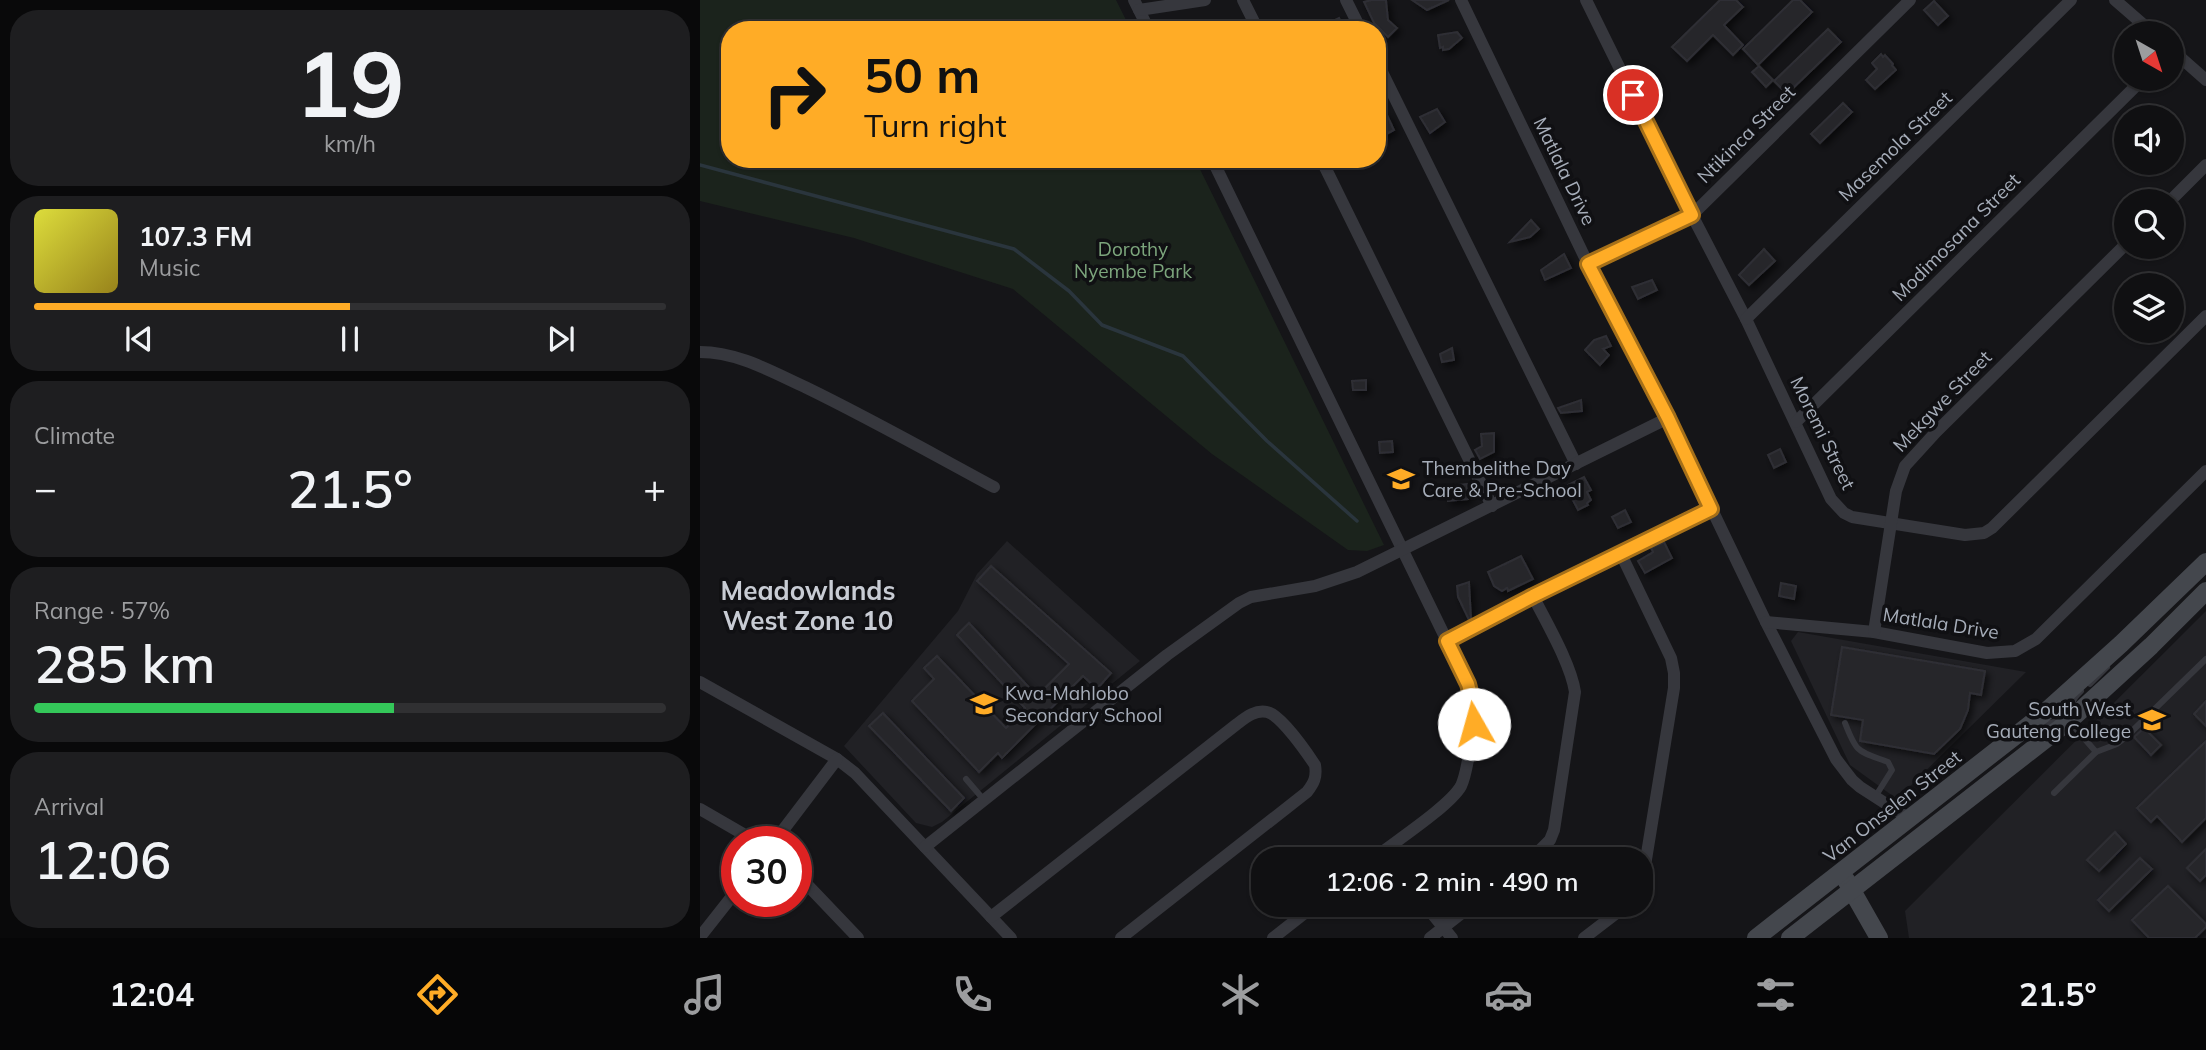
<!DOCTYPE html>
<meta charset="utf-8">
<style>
:root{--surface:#101012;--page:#1e1e20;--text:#f1f3f6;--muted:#9c9d9f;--line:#303032;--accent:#ffac26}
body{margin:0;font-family:Mulish,sans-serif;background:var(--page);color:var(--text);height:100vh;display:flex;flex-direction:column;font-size:26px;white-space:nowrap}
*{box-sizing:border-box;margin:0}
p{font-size:23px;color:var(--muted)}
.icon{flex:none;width:38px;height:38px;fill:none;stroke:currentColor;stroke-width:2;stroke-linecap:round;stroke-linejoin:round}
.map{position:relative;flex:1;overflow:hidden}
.side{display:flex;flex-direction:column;gap:10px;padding:10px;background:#09090a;width:700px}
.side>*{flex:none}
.hud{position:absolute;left:21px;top:21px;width:665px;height:147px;border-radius:28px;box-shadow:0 2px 5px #0004,0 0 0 2px var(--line);background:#ffac26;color:#111;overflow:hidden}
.needle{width:46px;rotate:141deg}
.fabs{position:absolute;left:1414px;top:21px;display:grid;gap:14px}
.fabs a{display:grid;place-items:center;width:70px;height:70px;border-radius:50%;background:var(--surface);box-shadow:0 2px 5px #0004,0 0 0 2px var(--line);font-size:35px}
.speed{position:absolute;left:21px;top:826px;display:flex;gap:14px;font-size:35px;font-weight:700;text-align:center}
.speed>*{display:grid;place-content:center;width:91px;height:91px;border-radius:50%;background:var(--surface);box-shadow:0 2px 5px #0004,0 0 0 2px var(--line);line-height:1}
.speed .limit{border:10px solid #d22;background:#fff;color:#111}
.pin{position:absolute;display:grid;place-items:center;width:60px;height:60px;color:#fff;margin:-30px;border:4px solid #fff;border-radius:50%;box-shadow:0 2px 7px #0007}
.me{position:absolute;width:77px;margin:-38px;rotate:353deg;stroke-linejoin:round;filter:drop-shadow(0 0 5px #0008)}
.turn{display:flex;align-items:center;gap:24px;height:147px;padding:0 28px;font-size:32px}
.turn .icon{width:91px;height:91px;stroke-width:2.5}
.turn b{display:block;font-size:49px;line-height:60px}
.big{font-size:52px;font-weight:600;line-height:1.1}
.side .tile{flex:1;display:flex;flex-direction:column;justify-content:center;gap:10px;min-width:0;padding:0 24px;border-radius:28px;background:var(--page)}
.side .dial{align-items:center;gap:0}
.dial b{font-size:91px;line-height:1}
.song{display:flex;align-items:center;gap:21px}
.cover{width:84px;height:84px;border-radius:10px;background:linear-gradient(135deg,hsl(60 70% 55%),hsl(50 70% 35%))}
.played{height:7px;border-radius:4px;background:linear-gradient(90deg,var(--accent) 50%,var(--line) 50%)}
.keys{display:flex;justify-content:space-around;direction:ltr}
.heat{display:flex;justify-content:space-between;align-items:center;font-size:38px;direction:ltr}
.charge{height:10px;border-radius:5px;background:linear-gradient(90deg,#34c759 57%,var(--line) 0)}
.trip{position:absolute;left:551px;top:847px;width:402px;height:70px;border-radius:28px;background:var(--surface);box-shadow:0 2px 5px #0004,0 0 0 2px var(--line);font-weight:600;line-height:70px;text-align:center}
.menu{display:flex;height:112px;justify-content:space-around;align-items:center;background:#060607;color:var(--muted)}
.menu .icon{width:49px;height:49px}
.menu .on{color:var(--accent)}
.menu b{font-size:32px;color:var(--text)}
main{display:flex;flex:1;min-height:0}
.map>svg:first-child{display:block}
.built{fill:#212125}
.green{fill:#1b231c}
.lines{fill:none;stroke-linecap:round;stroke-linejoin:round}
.stream{stroke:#2a353d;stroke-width:3.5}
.building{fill:#28282c;stroke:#2f2f34;stroke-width:2;filter:url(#shadow)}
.lane{stroke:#36373d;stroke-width:6}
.street{stroke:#36373d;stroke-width:12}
.secondary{stroke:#44474d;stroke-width:18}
.route-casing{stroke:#a67019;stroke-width:18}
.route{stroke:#ffac26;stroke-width:12}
.labels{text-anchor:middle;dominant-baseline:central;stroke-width:7;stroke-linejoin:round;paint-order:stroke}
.street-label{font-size:19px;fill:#a6adb9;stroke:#101013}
.park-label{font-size:19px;fill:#7ca57c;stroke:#101013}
.poi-label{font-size:19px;fill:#a6adb9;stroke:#101013;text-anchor:start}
.district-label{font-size:26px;font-weight:bold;fill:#c8ccd4;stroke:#101013}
</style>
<main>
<section class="side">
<div class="tile dial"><b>19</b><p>km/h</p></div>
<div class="tile">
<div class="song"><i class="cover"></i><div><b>107.3 FM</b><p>Music</p></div></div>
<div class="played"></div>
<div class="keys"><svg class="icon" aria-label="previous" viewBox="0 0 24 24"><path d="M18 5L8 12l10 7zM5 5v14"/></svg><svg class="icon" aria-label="pause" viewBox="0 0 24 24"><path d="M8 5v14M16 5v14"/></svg><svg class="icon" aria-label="next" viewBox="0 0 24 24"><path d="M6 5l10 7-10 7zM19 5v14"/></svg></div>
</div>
<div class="tile"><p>Climate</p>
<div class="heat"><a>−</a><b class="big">21.5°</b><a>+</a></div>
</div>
<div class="tile"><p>Range · 57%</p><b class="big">285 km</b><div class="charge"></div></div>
<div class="tile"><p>Arrival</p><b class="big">12:06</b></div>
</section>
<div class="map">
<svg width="1506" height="938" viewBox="0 0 1506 938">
<defs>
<filter id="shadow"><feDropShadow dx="3.5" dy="3.5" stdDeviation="3.5" flood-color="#0009"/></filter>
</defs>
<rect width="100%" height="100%" fill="#151518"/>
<g class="built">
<polygon points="307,541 440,661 242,822 232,827 216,823 144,746 258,611 277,574"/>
<polygon points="1506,611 1506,938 1209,938 1205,911"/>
<polygon points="1098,632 1326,672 1197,799 1150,765 1091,641"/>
</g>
<polygon class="green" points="0,0 416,0 431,30 30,30 30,159 495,159 684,545 667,551 648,550 512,454 313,289 154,238 0,201"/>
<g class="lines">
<polyline class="stream" points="0,165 314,249 369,291 402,325 483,356 567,441 657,521"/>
</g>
<g class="building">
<polygon points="671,0 686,0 688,20 697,28 688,37 674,23 664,2"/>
<polygon points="712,0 749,0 727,10"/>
<polygon points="1020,0 1036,0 1043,7 1024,25 1043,45 1033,55 1013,35 987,61 972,47"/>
<polygon points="1093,0 1100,0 1112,12 1058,65 1043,49"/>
<polygon points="1234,1 1248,16 1238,25 1224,10"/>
<polygon points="639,18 645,30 614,30"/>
<polygon points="1128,29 1141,42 1087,94 1074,81"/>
<polygon points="757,32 762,38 749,49 743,50 743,47 740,48 738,35"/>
<polygon points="1181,54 1183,57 1185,55 1193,64 1192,65 1196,70 1175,89 1166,80 1177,69 1172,63"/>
<polygon points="1059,66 1073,80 1066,87 1052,72"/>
<polygon points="1143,103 1152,112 1120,143 1111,134"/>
<polygon points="737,109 745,122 730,133 720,117"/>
<polygon points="687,115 694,130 677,139 677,118"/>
<polygon points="831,220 839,229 830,237 810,242"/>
<polygon points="1064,249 1075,261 1049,285 1039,275"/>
<polygon points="864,254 871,268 845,280 841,270"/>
<polygon points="952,280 957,290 938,299 932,287"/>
<polygon points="906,336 911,346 903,349 909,355 900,365 885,350 894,340"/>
<polygon points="752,348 754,360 742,362 740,354"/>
<polygon points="666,380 666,390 653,390 652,381"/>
<polygon points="881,400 882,411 861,413 858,408"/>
<polygon points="794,433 794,452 780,459 775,450 782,446 781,434"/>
<polygon points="692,441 693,452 680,453 679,442"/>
<polygon points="1080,449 1086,462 1074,468 1068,455"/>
<polygon points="707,474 708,482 696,488 694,476"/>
<polygon points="884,477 891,490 887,492 891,500 887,503 888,505 878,510 867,489 869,488 868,485"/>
<polygon points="767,484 768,499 748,501 748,486"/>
<polygon points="925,510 931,522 918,528 912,517"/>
<polygon points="964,542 972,558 945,573 938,561 953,552 951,548"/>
<polygon points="821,556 833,579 808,591 807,588 802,591 794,586 788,572"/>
<polygon points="291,566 411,673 397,689 383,676 302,758 298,753 279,772 212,701 234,679 224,668 237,656 306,728 325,708 257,635 269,623 337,696 369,664 277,581"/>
<polygon points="769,582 771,618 769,620 758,597 757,586"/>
<polygon points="1081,583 1096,586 1094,599 1079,596"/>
<polygon points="1142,647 1285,671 1281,695 1270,693 1268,710 1260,729 1234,754 1160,741 1163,720 1131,715"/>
<polygon points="1506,701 1506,726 1494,714"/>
<polygon points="183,713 264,798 251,811 169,726"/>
<polygon points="1444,728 1461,745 1451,755 1434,737"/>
<polygon points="1506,741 1506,818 1482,842 1457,816 1451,822 1437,808"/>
<polygon points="1415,832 1426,844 1399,871 1387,860"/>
<polygon points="1506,849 1506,875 1500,881 1487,868"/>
<polygon points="1440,858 1452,869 1409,911 1398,900"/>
<polygon points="1468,886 1506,924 1506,927 1495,938 1449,938 1432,920"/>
</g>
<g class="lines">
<g class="lane">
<polyline points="1390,684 1407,667"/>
<path d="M1145 723C1157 754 1158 751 1188 762L1192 770 1175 797"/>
<polyline points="1337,729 1349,723 1360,721"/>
<polyline points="1396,752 1417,744 1426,737 1506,659"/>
<polyline points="266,779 284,800"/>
<path d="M1354 793 1396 752 1369 721C1369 708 1371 700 1381 691"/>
</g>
<g class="street">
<polyline points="434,0 449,30"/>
<polyline points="543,0 558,30"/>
<polyline points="646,0 661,30"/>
<polyline points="761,0 888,264 968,418 1066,622 1136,759 1152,780 1160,787 1208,818"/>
<polyline points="886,0 992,215 1046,319 1131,499 1144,513 1152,517 1265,535 1284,533 1292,528 1506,316"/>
<polyline points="1415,0 1453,33"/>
<polyline points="439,10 505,0"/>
<polyline points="1472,50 1506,80"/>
<polyline points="677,62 876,464"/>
<path d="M512 159 768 684C774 705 774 722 771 743 768 757 767 773 761 786 750 806 693 843 673 859"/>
<polyline points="621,159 792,506"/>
<polyline points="1470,201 1506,165"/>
<polyline points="888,264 992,215 1210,0"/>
<polyline points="1046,319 1371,0"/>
<path d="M0 352C38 352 72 372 105 387 169 418 231 453 294 487"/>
<polyline points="1096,422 1443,79"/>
<polyline points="921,554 971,658 974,673 974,688 942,884"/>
<polyline points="1066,622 1174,632 1287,653 1315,651 1336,639 1506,471"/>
<polyline points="1174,632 1196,491 1205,466 1236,432 1426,244"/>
<polyline points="747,641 833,596 1011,509"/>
<polyline points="0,682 137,759 155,773 311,938"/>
<polyline points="0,809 57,842"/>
<polyline points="74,842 137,759"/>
<polyline points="225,847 467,655 539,603 551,597 615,586 657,572 968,418"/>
<path d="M831 859 850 840 854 830 875 692C871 664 846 622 833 596"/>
<polyline points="96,873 158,938"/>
<polyline points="725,905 752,938"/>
<path d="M291 917 537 724C545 718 556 709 567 712 581 715 607 753 615 765 617 777 614 783 607 792L421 938"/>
<polyline points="0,937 37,890"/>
<polyline points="573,938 615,905"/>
<polyline points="730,938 772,905"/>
<polyline points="884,938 927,905"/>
</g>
<g class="secondary">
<polyline points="1146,880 1179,938"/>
<polyline points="1056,938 1342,715 1421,644 1506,562"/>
<polyline points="1090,938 1369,721 1451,646 1506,591"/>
</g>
</g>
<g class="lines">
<defs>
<polyline id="route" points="774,724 773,703 768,684 747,641 833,596 1011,509 968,418 888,264 992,215 933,95"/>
</defs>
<use href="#route" class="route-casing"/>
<use href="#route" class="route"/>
</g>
<defs>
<symbol id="school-bare" viewBox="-9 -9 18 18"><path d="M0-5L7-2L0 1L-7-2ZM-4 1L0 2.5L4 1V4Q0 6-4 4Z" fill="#ffac26" stroke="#101013" stroke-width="2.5" paint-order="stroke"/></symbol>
<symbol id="university-bare" viewBox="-9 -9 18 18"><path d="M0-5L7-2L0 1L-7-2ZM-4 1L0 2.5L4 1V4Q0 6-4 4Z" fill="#ffac26" stroke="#101013" stroke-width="2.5" paint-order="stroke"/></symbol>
</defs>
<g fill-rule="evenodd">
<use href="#school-bare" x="682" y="460" width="38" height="38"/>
<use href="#school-bare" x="265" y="685" width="38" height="38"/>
<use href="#university-bare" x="1433" y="701" width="38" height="38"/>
</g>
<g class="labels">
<g class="street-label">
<text transform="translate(1046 134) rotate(-45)">Ntikinca Street</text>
<text transform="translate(1195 146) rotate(-44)">Masemola Street</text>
<text transform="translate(865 171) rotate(64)">Matlala Drive</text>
<text transform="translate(1256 237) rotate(-45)">Modimosana Street</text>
<text transform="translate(1242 401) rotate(-46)">Mekgwe Street</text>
<text transform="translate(1123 433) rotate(64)">Moremi Street</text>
<text transform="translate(1241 623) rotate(9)">Matlala Drive</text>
<text transform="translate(1192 806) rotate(-38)">Van Onselen Street</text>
</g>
<g class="park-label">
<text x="433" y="249">Dorothy<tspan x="433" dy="22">Nyembe Park</tspan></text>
</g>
<g class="poi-label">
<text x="722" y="468">Thembelithe Day<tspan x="722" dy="22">Care &amp; Pre-School</tspan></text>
<text x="305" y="693">Kwa-Mahlobo<tspan x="305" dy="22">Secondary School</tspan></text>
<text x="1431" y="709" text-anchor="end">South West<tspan x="1431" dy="22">Gauteng College</tspan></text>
</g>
<g class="district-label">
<text x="108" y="590">Meadowlands<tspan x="108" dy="30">West Zone 10</tspan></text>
</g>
</g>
</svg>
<div class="fabs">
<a><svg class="needle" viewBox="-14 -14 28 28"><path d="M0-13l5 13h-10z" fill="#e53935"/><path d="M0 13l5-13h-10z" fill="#9c9d9f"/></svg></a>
<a><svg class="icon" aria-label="sound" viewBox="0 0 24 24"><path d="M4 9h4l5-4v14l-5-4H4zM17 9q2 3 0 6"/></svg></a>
<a><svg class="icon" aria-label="search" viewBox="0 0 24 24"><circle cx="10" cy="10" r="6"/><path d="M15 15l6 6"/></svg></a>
<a><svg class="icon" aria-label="layers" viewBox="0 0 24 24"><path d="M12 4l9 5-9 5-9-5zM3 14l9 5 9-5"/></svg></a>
</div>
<div class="speed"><div class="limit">30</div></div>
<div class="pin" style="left:933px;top:95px;background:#d93025"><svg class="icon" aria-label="arrive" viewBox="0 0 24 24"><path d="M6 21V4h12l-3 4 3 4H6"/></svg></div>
<svg class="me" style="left:774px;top:724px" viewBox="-20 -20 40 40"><circle r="19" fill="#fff"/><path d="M0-13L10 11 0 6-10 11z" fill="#ffac26"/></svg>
<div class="trip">12:06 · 2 min · 490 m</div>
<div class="hud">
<div class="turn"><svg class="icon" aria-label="right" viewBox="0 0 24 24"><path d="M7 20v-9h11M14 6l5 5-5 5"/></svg><div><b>50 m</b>Turn right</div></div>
</div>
</div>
</main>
<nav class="menu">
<b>12:04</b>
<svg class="icon on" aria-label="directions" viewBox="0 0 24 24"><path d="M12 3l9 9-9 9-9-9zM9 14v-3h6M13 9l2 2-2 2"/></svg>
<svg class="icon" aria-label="music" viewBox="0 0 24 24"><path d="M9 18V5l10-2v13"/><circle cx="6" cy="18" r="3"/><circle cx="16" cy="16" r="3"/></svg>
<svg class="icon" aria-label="phone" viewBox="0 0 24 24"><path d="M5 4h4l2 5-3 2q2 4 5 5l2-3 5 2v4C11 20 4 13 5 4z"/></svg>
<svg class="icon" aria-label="climate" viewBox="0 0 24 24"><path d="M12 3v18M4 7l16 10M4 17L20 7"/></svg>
<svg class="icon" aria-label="car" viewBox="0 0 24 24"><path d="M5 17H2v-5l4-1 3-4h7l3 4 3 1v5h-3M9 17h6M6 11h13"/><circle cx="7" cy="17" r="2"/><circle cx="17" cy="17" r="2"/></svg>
<svg class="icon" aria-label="filters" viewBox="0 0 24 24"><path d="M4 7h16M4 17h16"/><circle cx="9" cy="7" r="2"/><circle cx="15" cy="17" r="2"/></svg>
<b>21.5°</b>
</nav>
